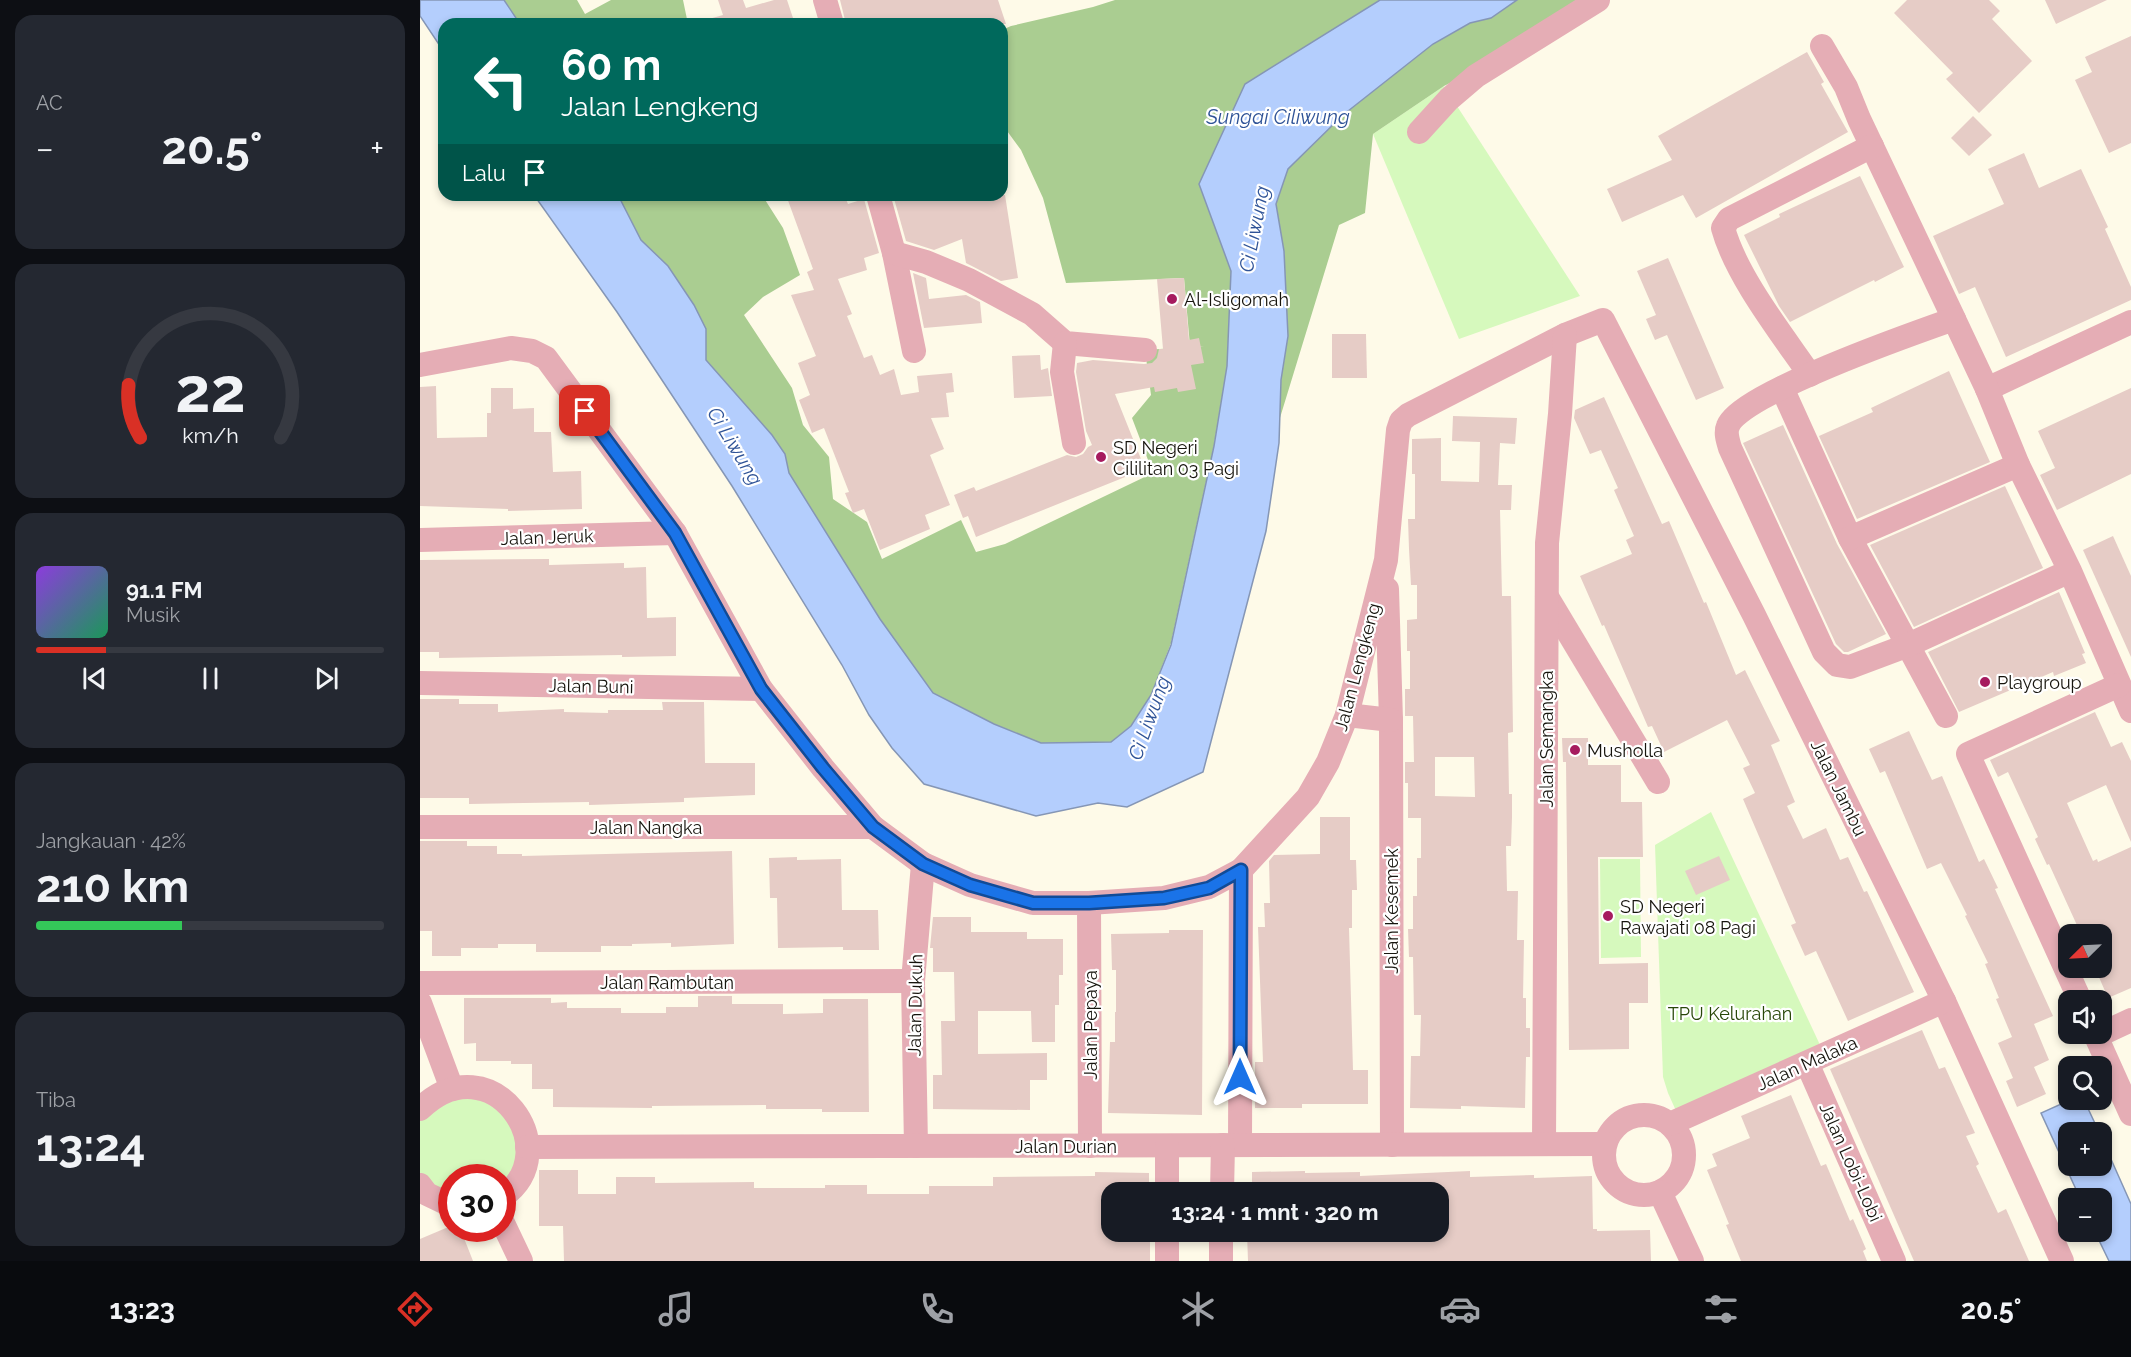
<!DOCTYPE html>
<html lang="id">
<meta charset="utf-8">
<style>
:root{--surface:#171b24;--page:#242831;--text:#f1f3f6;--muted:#9ea1a6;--line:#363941;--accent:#d93025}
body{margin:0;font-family:Raleway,sans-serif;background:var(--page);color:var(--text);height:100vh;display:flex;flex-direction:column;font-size:22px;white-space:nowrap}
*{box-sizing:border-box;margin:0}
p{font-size:20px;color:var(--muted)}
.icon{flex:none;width:33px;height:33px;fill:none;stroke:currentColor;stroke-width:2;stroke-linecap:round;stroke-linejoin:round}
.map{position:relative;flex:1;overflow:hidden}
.panel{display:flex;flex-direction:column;gap:15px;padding:15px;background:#0d0f14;width:420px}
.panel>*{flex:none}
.banner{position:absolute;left:18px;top:18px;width:570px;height:183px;border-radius:18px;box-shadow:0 3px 9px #0003;background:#00695c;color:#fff;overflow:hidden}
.needle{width:39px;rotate:246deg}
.tools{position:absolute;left:1638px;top:924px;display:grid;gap:12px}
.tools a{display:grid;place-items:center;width:54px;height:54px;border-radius:12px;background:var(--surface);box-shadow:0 3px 9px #0003;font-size:30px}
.speed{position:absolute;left:18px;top:1164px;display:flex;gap:12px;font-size:30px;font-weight:700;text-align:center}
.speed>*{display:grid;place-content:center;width:78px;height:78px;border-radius:50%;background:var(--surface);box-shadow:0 3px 9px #0003;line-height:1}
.speed .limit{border:9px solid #d22;background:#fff;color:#111}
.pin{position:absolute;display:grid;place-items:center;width:51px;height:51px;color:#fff;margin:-26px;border-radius:12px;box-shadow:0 3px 9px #0006}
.me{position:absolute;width:66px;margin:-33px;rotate:0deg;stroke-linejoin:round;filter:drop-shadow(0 0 4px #0008)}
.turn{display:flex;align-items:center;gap:21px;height:126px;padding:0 24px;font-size:27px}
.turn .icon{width:78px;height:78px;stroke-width:2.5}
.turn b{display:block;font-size:42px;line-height:51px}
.then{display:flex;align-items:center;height:57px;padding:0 24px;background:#0003;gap:12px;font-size:22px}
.big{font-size:45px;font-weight:700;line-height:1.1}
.panel .tile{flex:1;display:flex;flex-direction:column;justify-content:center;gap:9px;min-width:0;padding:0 21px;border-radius:18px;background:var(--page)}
.panel .dial{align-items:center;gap:0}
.dial svg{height:156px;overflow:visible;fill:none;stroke:var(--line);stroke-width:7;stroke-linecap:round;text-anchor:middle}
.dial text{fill:var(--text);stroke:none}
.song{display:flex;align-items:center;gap:18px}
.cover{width:72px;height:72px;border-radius:9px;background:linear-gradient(135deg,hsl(270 70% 55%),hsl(150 70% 35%))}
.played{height:6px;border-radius:3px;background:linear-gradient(90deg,var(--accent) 20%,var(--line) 20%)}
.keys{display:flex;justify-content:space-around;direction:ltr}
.heat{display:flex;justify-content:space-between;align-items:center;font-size:33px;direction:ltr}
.charge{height:9px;border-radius:4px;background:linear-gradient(90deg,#34c759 42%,var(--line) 0)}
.trip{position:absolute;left:681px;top:1182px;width:348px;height:60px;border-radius:18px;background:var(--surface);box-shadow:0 3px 9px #0003;font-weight:700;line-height:60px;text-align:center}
.dock{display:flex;height:96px;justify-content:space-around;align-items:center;background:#090b0e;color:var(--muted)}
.dock .icon{width:42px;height:42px}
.dock .on{color:var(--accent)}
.dock b{font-size:27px;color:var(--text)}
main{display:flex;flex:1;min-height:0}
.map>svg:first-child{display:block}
.green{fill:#d6f9bd}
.forest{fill:#aacd91}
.water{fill:#b4cefd;stroke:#8596b5;stroke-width:1.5}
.building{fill:#e6ccc6;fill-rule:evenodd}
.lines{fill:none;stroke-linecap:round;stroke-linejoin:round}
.minor{stroke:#e5adb5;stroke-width:24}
.route-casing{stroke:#114b97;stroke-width:15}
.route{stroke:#1a73e8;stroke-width:10}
.poi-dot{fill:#a61b5f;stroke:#fff;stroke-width:2}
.labels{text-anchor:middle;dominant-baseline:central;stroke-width:4.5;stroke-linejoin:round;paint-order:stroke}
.poi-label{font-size:18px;fill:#16140d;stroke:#fff;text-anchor:start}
.street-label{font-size:18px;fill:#16140d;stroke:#fff}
.park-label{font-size:18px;fill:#284707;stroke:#fff}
.water-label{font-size:20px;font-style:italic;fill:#2f5397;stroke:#fff}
</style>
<main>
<section class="panel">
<div class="tile"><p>AC</p>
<div class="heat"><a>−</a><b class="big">20.5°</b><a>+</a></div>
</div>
<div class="tile dial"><svg viewBox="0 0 100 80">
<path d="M14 69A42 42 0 1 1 86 69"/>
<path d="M14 69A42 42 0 0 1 8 42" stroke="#d93025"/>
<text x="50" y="56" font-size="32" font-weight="700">22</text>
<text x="50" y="72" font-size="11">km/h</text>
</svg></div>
<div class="tile">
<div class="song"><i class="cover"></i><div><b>91.1 FM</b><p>Musik</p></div></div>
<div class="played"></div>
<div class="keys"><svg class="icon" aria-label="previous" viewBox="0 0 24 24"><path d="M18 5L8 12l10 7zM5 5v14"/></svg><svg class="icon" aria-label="pause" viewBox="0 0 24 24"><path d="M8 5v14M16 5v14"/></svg><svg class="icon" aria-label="next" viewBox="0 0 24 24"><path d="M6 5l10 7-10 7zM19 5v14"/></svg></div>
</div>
<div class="tile"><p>Jangkauan · 42%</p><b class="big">210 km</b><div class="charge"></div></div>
<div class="tile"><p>Tiba</p><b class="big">13:24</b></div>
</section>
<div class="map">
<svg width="1711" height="1261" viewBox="0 0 1711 1261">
<rect width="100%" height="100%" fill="#fefae8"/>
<g class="green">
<polygon points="1024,86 1160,296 1039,339 953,134"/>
<polygon points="1291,812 1401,1047 1257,1113 1248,1093 1243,1077 1235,845"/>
<polygon points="1180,859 1220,859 1221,957 1181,958"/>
<polygon points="74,1094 107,1147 83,1197 82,1178 32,1178 31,1206 0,1185 0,1109 12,1097"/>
</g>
<g class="forest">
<polygon points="84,0 157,0 165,14 191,0 263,0 268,24 100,24"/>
<polygon points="695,0 960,0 933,17 779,184 811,271 807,366 794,445 751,643 731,695 711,726 691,742 621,743 574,724 513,693 460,619 369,473 365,454 352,435 286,360 286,329 274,305 248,266 221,240 198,195 342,195 363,228 380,275 343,297 324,315 372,388 383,425 409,457 413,499 447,522 462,559 541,520 556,552 585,544 733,473 712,418 731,395 725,350 784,346 770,346 764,278 646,283 623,198 601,150 582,124 582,30 591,26 673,7"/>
<polygon points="1097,0 1179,0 1098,49 1024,86 953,134 945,213 919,225 859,421 861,380 868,336 864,251 856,204 868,169 923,115 1013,44 1050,23 1071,18"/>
</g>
<g class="water">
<polygon points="0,0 84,0 100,24 24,24 24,52 0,16"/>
<polygon points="960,0 1097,0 1071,18 1050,23 1013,44 923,115 868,169 856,204 864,251 868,336 861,380 859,443 846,531 783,772 707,807 678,803 616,816 504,784 472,748 449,715 422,665 312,486 197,312 114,195 198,195 221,240 248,266 274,305 286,329 286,360 352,435 365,454 369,473 460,619 513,693 574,724 621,743 691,742 711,726 731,695 751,645 794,446 807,366 811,271 779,184 825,84"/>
<polygon points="1650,1100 1664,1100 1679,1132 1648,1132 1648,1166 1682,1166 1682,1139 1711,1204 1711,1261 1689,1261 1675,1232 1682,1232 1682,1198 1660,1198 1621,1113"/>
</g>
<g class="building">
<polygon points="298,0 323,0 326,8 354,0 367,0 375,24 290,24 289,19 303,15"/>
<polygon points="420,0 578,0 586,24 426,24"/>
<polygon points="1487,0 1569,0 1580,11 1572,19 1612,61 1559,113 1526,79 1533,73 1474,13"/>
<polygon points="1625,0 1687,0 1636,24"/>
<polygon points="1711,36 1711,143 1689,153 1655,80 1672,72 1665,57"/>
<polygon points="1387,52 1404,82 1401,84 1428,132 1276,218 1263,195 1202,222 1187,189 1252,160 1238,136"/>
<polygon points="1553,116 1572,135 1549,156 1531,138"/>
<polygon points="1604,153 1619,188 1661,169 1688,227 1685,229 1711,287 1711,300 1586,357 1555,287 1539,294 1513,236 1584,204 1568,169"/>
<polygon points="1440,176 1484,267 1455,282 1454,280 1370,322 1359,306 1324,235 1360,217 1359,214"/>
<polygon points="366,195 424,195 428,204 444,199 459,253 444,258 447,270 418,279 432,314 427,316 444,358 452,355 460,375 474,369 481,395 499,392 497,376 532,373 534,392 526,393 529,417 511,418 524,449 510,455 530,505 505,515 510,529 460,550 444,509 433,513 425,493 429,492 404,428 392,433 379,400 390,395 378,363 396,356 371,295 394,290 387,272 393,269"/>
<polygon points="473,195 585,195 598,278 581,281 546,263 542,239 514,250 486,241"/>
<polygon points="1248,258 1304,388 1276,400 1247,335 1235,340 1226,319 1236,315 1217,271"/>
<polygon points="493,273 506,278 509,299 546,295 560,302 562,323 504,328"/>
<polygon points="764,278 769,340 779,338 784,363 771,365 776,389 758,392 757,388 735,392 734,387 695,394 725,469 556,537 548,516 543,518 534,495 554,487 556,491 647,455 656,457 663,454 668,447 672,445 666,431 656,372 657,363 673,360 724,364 732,363 737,358 739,349 743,349 737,279"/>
<polygon points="912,334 946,334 947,378 912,378"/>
<polygon points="620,355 621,370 628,368 632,396 594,398 592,356"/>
<polygon points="1529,371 1570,462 1437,519 1399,436 1453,412 1451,408"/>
<polygon points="16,386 17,438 67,437 67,413 71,413 71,388 93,388 93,409 114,408 114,432 131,432 133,472 161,471 162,509 88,511 88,509 0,506 0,387"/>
<polygon points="1711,388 1711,474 1637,510 1620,475 1635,468 1618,431"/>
<polygon points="1184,397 1242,524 1249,521 1284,603 1286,602 1316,675 1325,670 1360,741 1351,745 1375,802 1367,806 1383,839 1406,828 1420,860 1428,857 1444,892 1447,891 1494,992 1428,1021 1396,951 1385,956 1371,925 1376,923 1323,799 1335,793 1323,768 1330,765 1307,720 1244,752 1232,726 1228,727 1184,625 1182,626 1160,576 1212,554 1206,540 1214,536 1194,490 1198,488 1181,450 1170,454 1154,418 1155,410"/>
<path d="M1033 416 1097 418 1095 444 1080 443 1078 485H1092L1091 510H1080L1082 596H1091L1093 732 1088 733 1089 794H1092V817L1091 846H1086L1087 891H1098L1097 940H1104L1103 998H1106V1028H1110V1057H1106L1105 1108 1041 1106V1109L990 1108 991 1056H1000L1001 1015H994L993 957H989L988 929H993V896H997V858H1001V818H988V783H985V762H994L993 716H985V689H990V651H987V620L997 619V585H991L989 549 988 519H995V474H992V439L1021 438V481L1059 482 1060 442 1032 441ZM1015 757H1054L1055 797 1015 796Z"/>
<polygon points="1363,425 1417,544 1466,634 1428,652 1424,652 1416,644 1323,443"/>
<polygon points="1585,486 1623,568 1494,627 1450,545"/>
<polygon points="1693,536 1711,576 1711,657 1663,550"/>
<polygon points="129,559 129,565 204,563 204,568 226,567 227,618 256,617 256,656 202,657 202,655 19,658 19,652 0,652 0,560"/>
<polygon points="1639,592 1665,653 1662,654 1666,663 1634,676 1633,672 1539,712 1508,652"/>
<polygon points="0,699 39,699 39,704 78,704 78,712 144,709 144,712 188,713 188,710 243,710 242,702 284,702 285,763 335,763 335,795 264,798 264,802 169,805 169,802 49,804 49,798 0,798"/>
<polygon points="1675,712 1691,747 1702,742 1711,761 1711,842 1686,785 1647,803 1673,861 1677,859 1678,862 1711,847 1711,988 1688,998 1675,968 1682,968 1682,934 1661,934 1629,864 1627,865 1615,839 1618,837 1588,772 1578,777 1570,760"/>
<polygon points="1489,731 1512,780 1522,776 1559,862 1564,859 1578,888 1575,889 1633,1016 1614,1024 1629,1060 1614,1067 1626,1094 1597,1107 1586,1081 1593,1078 1578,1043 1592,1037 1576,999 1579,998 1565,964 1568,963 1545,916 1547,915 1521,863 1507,869 1465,771 1460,773 1449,749"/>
<polygon points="1142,738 1168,738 1168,765 1201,765 1201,802 1222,802 1223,857 1178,857 1179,964 1228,963 1228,1003 1209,1003 1209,1049 1149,1050 1146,762 1143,762"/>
<polygon points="900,817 930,817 930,860 936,860 937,890 932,890 932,928 929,928 933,1070 948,1070 948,1104 882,1104 882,1108 835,1108 835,1062 843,1062 838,927 845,927 844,903 850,903 849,861 854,855 900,854"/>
<polygon points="0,841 47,841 47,846 77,846 77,854 102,854 102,856 312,851 314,944 251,947 251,943 212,944 212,946 181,946 181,952 116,952 116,944 78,944 78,948 41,948 41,956 12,956 12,931 0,931"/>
<polygon points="1299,856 1310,880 1276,895 1265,871"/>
<polygon points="377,857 377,860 421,859 422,910 458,910 459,950 423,950 423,947 358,948 357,898 350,898 349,858"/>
<polygon points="513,917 551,917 551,932 607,932 607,939 643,939 643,975 639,975 639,1005 635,1005 635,1042 612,1042 611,1011 558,1011 558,1054 627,1053 627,1080 610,1080 610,1110 513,1109 513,1075 522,1075 521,1021 535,1021 534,972 513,972 513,948 510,948"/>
<polygon points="749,930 783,930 782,1115 688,1113 690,1042 695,1042 695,1012 696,1012 696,970 692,970 691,934 749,933"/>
<polygon points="278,996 312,996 312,1004 363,1004 363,1014 403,1013 403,999 448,999 449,1112 402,1112 402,1109 346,1109 346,1105 232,1106 232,1108 133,1107 133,1089 112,1089 112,1064 91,1064 91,1061 56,1061 56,1043 44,1044 44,998 131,998 131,1003 147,1002 147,1008 201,1008 201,1013 246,1013 246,1007 278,1007"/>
<polygon points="1502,1030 1519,1069 1525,1067 1555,1133 1546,1136 1559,1164 1556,1166 1578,1213 1586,1209 1609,1261 1494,1261 1410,1069"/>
<polygon points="1371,1095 1401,1166 1406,1164 1430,1221 1433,1219 1446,1249 1443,1251 1447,1261 1321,1261 1306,1225 1309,1224 1287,1170 1297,1166 1292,1154 1330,1138 1321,1116"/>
<polygon points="119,1170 158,1170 158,1194 196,1194 196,1177 235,1177 235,1183 334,1182 334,1188 405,1188 405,1185 447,1185 447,1194 509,1194 509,1186 573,1186 573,1177 675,1176 675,1172 729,1173 729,1192 692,1192 692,1234 730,1233 730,1261 144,1261 143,1226 119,1226"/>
<polygon points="885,1171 885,1173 940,1172 940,1176 1050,1171 1050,1177 1114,1175 1114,1178 1172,1176 1173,1229 1177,1229 1177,1231 1230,1230 1231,1261 828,1261 827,1233 874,1232 874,1236 910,1235 910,1232 1018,1232 1018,1192 832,1192 832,1172"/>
<polygon points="26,1228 40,1228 53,1261 0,1261 0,1239"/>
</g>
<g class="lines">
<g class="minor">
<polyline points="405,0 412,24"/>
<polyline points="1402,46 1426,87 1439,119 1534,319"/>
<polyline points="999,132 1029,99 1056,76 1178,0"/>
<polyline points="458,195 474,253 494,351"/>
<polyline points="474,253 506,262 549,280 612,314 645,343 725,350"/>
<polyline points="645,343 642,372 654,443"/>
<polyline points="0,365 91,348 112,351 126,358 255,533 341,689 403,768 453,827 503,864 550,885 613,903 669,903 744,898 789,887 821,870 888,797 908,762 927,715 966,560 978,430 981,421 988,415 1145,335 1183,320 1334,615 1524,1001 1642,1261"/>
<path d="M1390 375C1361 333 1316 276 1303 228L1309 219 1452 146"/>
<polyline points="1362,388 1430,538 1526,716"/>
<polyline points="1567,389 1711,322"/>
<polyline points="1430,538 1598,465"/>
<polyline points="0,540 255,533"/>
<path d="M1650 571 1486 646 1430 667 1417 665 1404 652 1310 448C1308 441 1305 433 1308 426 1319 394 1497 332 1534 319L1567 389 1598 465 1650 571 1711 711"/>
<polyline points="967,589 971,720 972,1145"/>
<polyline points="1127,597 1238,782"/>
<polyline points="0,683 341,689"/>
<polyline points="927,715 971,720"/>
<polyline points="0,827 453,827"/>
<polyline points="669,903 670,1146"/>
<polyline points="0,983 493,981"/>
<polyline points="1660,1000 1548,754 1699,685"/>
<polyline points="0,1003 32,1089"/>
<polyline points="1675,1034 1711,1114"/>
<polyline points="1677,1036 1711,1020"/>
<polyline points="1387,1063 1474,1261"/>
<path d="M0 1109C71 1040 149 1151 82 1197"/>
<circle cx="1224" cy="1155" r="40"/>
<polyline points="1250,1124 1524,1001"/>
<polyline points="1124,1144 1127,543 1140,414 1145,335"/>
<polyline points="820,1145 821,870"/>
<polyline points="496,1146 493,981 503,864"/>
<polyline points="107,1147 1185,1144"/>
<polyline points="0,1185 7,1194 32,1206"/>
<polyline points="747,1192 747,1146"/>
<polyline points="802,1192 803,1145"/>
<polyline points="1240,1192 1272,1261"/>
<polyline points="82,1221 101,1261"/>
<polyline points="747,1261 747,1232"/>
<polyline points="801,1261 801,1232"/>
</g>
</g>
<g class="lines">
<defs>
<polyline id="route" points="165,411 255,533 341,689 403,768 453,827 503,864 550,885 613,903 669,903 744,898 789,888 821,870 820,1077"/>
</defs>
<use href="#route" class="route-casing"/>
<use href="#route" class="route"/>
</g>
<g class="poi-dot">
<circle cx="752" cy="299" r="6"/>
<circle cx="681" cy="457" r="6"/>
<circle cx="1565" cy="682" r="6"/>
<circle cx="1155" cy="750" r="6"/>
<circle cx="1188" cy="916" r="6"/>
</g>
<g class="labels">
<g class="poi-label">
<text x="764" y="299">Al-Isligomah</text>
<text x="693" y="447">SD Negeri<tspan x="693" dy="21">Cililitan 03 Pagi</tspan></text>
<text x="1577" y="682">Playgroup</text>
<text x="1167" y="750">Musholla</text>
<text x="1200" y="906">SD Negeri<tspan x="1200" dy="21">Rawajati 08 Pagi</tspan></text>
</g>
<g class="street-label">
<text transform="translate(127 537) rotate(-2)">Jalan Jeruk</text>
<text transform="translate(937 667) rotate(-75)">Jalan Lengkeng</text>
<text transform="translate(171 686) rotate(1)">Jalan Buni</text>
<text transform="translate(1126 739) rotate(-90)">Jalan Semangka</text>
<text transform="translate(1419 788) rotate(64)">Jalan Jambu</text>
<text x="226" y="827">Jalan Nangka</text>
<text transform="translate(971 911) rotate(-90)">Jalan Kesemek</text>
<text x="247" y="982">Jalan Rambutan</text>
<text transform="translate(495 1005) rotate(-89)">Jalan Dukuh</text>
<text transform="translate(670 1025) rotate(-90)">Jalan Pepaya</text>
<text transform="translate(1387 1063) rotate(-24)">Jalan Malaka</text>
<text x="646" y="1146">Jalan Durian</text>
<text transform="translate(1431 1162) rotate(66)">Jalan Lobi-Lobi</text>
</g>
<g class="park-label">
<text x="1310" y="1013">TPU Kelurahan</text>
</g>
<g class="water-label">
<text x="858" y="117">Sungai Ciliwung</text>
<text transform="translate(834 229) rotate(-79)">Ci Liwung</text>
<text transform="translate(315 446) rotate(59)">Ci Liwung</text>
<text transform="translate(729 718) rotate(-70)">Ci Liwung</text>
</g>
</g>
</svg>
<div class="tools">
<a><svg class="needle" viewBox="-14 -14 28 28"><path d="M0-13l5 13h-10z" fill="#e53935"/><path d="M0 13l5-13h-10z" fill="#9ea1a6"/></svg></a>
<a><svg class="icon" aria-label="sound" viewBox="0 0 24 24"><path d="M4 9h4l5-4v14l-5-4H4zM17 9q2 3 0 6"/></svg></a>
<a><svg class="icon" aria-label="search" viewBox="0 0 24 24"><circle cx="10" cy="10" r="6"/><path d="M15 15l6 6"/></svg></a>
<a>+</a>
<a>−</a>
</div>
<div class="speed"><div class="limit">30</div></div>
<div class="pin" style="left:165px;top:411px;background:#d93025"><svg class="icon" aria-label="arrive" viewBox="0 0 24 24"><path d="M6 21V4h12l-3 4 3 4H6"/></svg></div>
<svg class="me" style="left:820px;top:1077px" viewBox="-20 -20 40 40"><path d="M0-17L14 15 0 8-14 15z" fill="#1a73e8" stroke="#fff" stroke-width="4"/></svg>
<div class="trip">13:24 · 1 mnt · 320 m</div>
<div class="banner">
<div class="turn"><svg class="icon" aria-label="left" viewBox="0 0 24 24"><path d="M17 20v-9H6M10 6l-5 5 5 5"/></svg><div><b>60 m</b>Jalan Lengkeng</div></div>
<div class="then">Lalu<svg class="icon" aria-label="arrive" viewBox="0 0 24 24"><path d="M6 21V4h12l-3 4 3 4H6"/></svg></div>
</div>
</div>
</main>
<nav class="dock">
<b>13:23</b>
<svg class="icon on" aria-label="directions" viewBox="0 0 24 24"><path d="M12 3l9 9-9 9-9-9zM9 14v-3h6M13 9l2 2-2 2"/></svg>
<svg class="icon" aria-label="music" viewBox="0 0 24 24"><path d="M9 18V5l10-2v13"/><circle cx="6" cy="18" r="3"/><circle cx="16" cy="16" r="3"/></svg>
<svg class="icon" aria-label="phone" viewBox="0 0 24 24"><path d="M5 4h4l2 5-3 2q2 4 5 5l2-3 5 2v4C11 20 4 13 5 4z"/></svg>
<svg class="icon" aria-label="climate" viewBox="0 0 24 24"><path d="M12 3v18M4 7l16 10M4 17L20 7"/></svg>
<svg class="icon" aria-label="car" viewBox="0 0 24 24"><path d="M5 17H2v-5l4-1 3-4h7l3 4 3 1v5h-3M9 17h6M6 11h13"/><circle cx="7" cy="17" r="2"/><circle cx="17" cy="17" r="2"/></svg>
<svg class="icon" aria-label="filters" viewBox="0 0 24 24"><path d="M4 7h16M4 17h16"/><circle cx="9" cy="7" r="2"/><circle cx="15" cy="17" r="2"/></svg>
<b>20.5°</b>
</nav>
